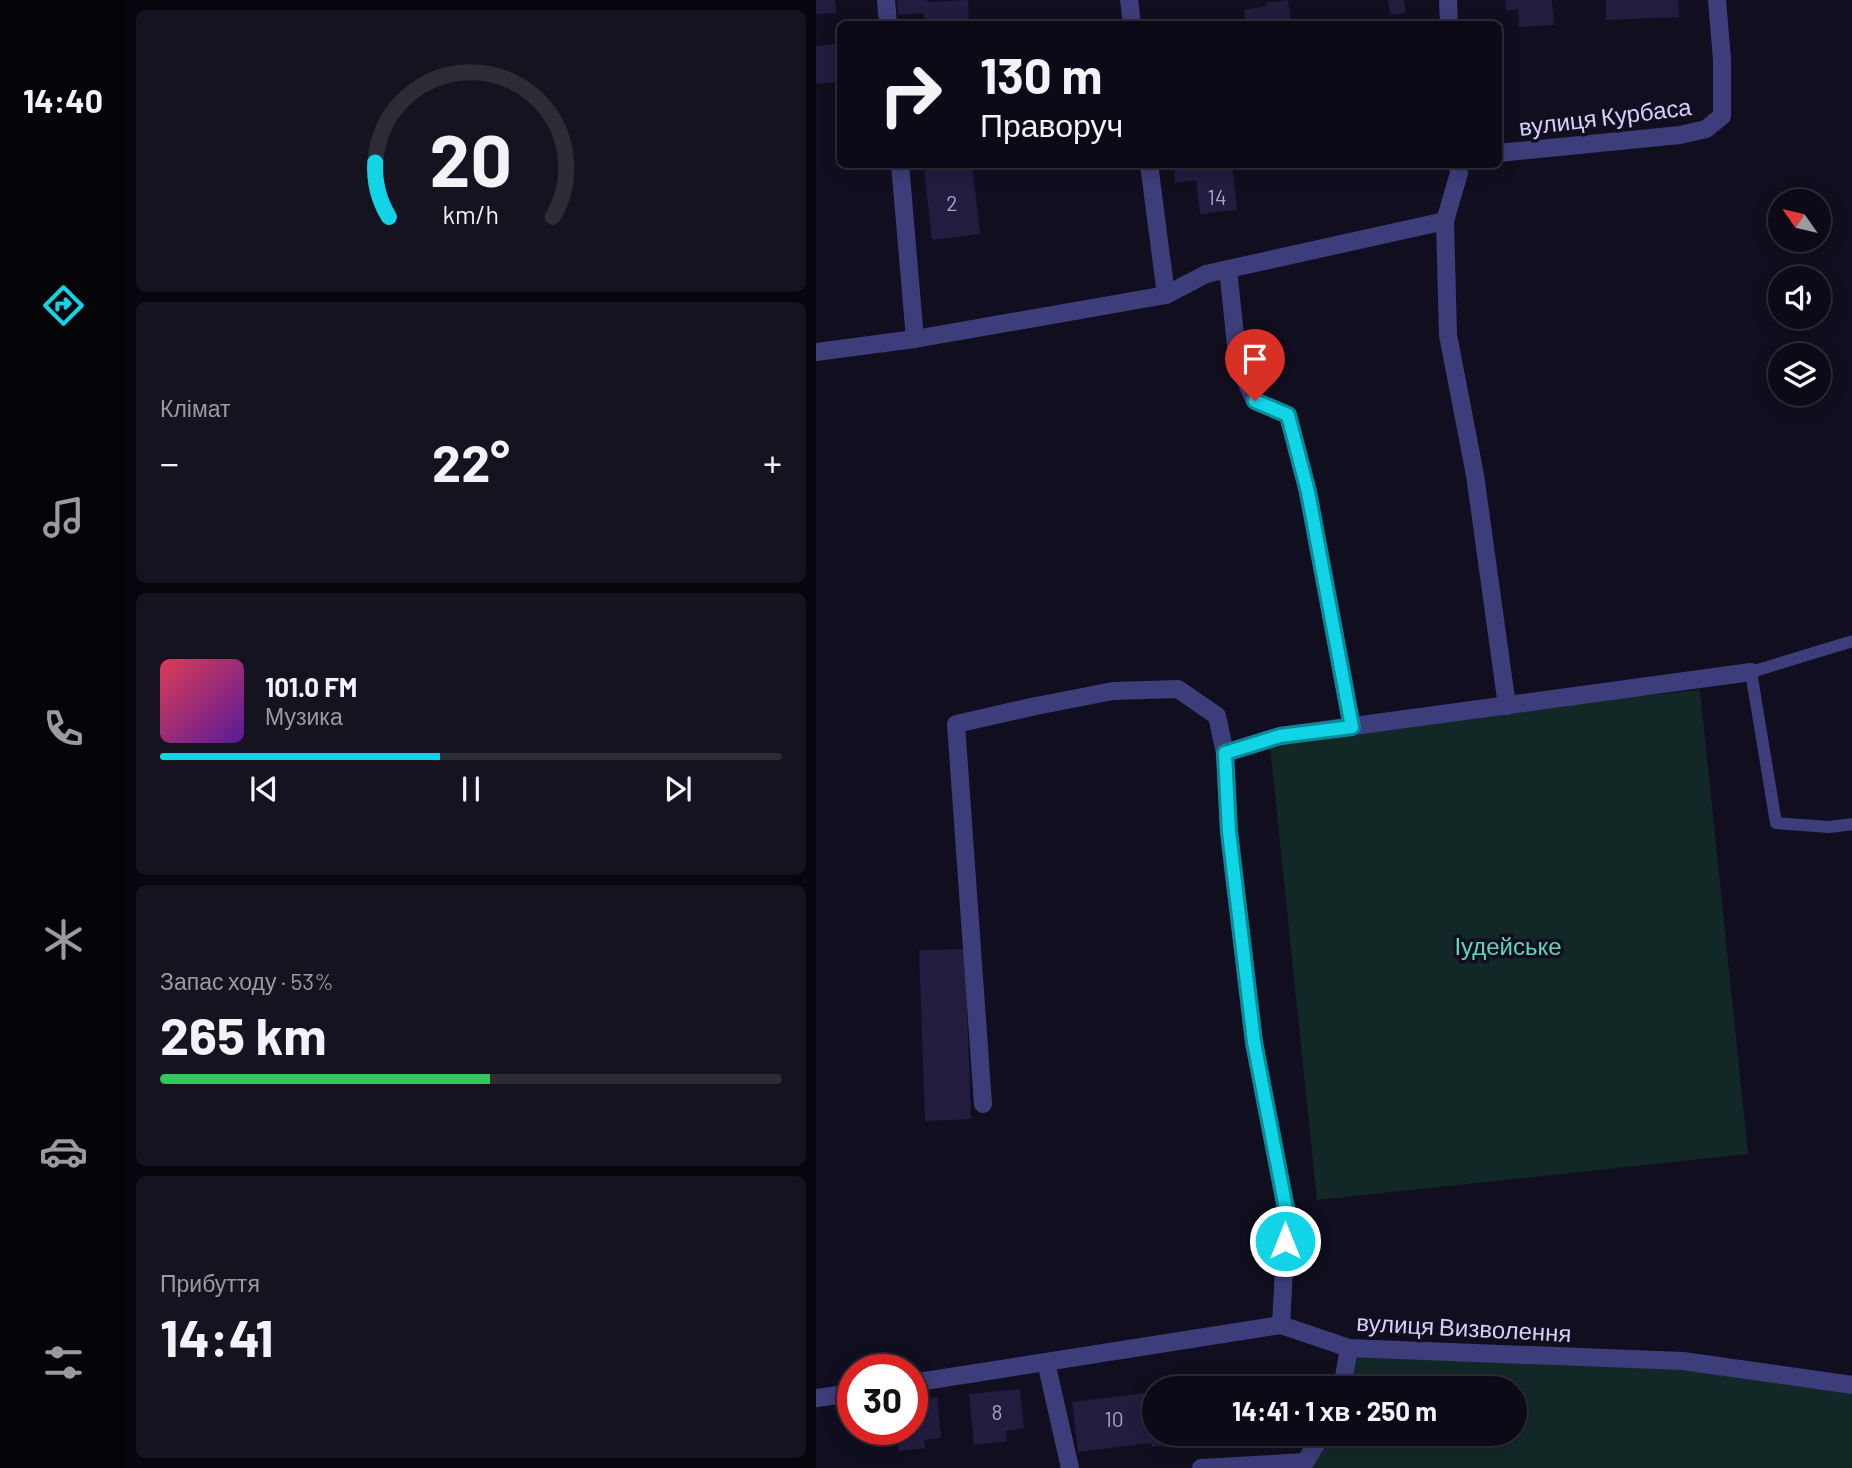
<!DOCTYPE html>
<html lang="uk">
<meta charset="utf-8">
<style>
:root{--surface:#0d0a17;--page:#161320;--text:#f1f3f6;--muted:#9a9aa1;--line:#2d2b36;--accent:#11d4e6}
body{margin:0;font-family:Barlow,sans-serif;background:var(--page);color:var(--text);height:100vh;display:flex;flex-direction:column;font-size:26px;white-space:nowrap}
*{box-sizing:border-box;margin:0}
p{font-size:23px;color:var(--muted)}
.icon{flex:none;width:38px;height:38px;fill:none;stroke:currentColor;stroke-width:2;stroke-linecap:round;stroke-linejoin:round}
.map{position:relative;flex:1;overflow:hidden}
.details{display:flex;flex-direction:column;gap:10px;padding:10px;background:#07060d;width:690px}
.details>*{flex:none}
.banner{position:absolute;left:21px;top:21px;width:665px;height:147px;border-radius:10px;box-shadow:0 4px 18px #0003,0 0 0 2px var(--line);background:#0d0a17;color:var(--text);overflow:hidden}
.needle{width:46px;rotate:304deg}
.fabs{position:absolute;left:952px;top:189px;display:grid;gap:14px}
.fabs a{display:grid;place-items:center;width:63px;height:63px;border-radius:50%;background:var(--surface);box-shadow:0 4px 18px #0003,0 0 0 2px var(--line);font-size:35px}
.speed{position:absolute;left:21px;top:1354px;display:flex;gap:14px;font-size:35px;font-weight:700;text-align:center}
.speed>*{display:grid;place-content:center;width:91px;height:91px;border-radius:50%;background:var(--surface);box-shadow:0 4px 18px #0003,0 0 0 2px var(--line);line-height:1}
.speed .limit{border:10px solid #d22;background:#fff;color:#111}
.pin{position:absolute;display:grid;place-items:center;width:60px;height:60px;color:#fff;margin:-72px -30px;border-radius:50% 50% 50% 0;rotate:-45deg;box-shadow:0 0 7px #0007}
.pin .icon{rotate:45deg}
.me{position:absolute;width:77px;margin:-38px;rotate:0deg;stroke-linejoin:round;filter:drop-shadow(0 0 5px #0008)}
.turn{display:flex;align-items:center;gap:24px;height:147px;padding:0 28px;font-size:32px}
.turn .icon{width:91px;height:91px;stroke-width:2.5}
.turn b{display:block;font-size:49px;line-height:60px}
.big{font-size:52px;font-weight:700;line-height:1.1}
.details .card{flex:1;display:flex;flex-direction:column;justify-content:center;gap:10px;min-width:0;padding:0 24px;border-radius:10px;background:var(--page)}
.details .dial{align-items:center;gap:0}
.dial svg{height:182px;overflow:visible;fill:none;stroke:var(--line);stroke-width:7;stroke-linecap:round;text-anchor:middle}
.dial text{fill:var(--text);stroke:none}
.song{display:flex;align-items:center;gap:21px}
.cover{width:84px;height:84px;border-radius:10px;background:linear-gradient(135deg,hsl(350 70% 55%),hsl(270 70% 35%))}
.played{height:7px;border-radius:4px;background:linear-gradient(90deg,var(--accent) 45%,var(--line) 45%)}
.keys{display:flex;justify-content:space-around;direction:ltr}
.heat{display:flex;justify-content:space-between;align-items:center;font-size:38px;direction:ltr}
.charge{height:10px;border-radius:5px;background:linear-gradient(90deg,#34c759 53%,var(--line) 0)}
.trip{position:absolute;left:326px;top:1376px;width:385px;height:70px;border-radius:35px;background:var(--surface);box-shadow:0 4px 18px #0003,0 0 0 2px var(--line);font-weight:700;line-height:70px;text-align:center}
main{display:flex;flex:1;min-height:0}
.menu{display:flex;flex-direction:column;width:126px;justify-content:space-around;align-items:center;background:#050409;color:var(--muted)}
.menu .icon{width:49px;height:49px}
.menu .active{color:var(--accent)}
.menu b{font-size:32px;color:var(--text)}
.map>svg:first-child{display:block}
.green{fill:#122827}
.building{fill:#221c3f}
.lines{fill:none;stroke-linecap:round;stroke-linejoin:round}
.service{stroke:#3e3d7b;stroke-width:12}
.minor{stroke:#3e3d7b;stroke-width:18}
.route-casing{stroke:#0b8a96;stroke-width:18}
.route{stroke:#11d4e6;stroke-width:12}
.labels{text-anchor:middle;dominant-baseline:central;stroke-width:7;stroke-linejoin:round;paint-order:stroke}
.number-label{font-size:21px;fill:#a8a3cc}
.street-label{font-size:24px;fill:#d4d0fb;stroke:#110e1f}
.park-label{font-size:24px;fill:#62d5b7;stroke:#110e1f}
</style>
<main>
<nav class="menu">
<b>14:40</b>
<svg class="icon active" aria-label="directions" viewBox="0 0 24 24"><path d="M12 3l9 9-9 9-9-9zM9 14v-3h6M13 9l2 2-2 2"/></svg>
<svg class="icon" aria-label="music" viewBox="0 0 24 24"><path d="M9 18V5l10-2v13"/><circle cx="6" cy="18" r="3"/><circle cx="16" cy="16" r="3"/></svg>
<svg class="icon" aria-label="phone" viewBox="0 0 24 24"><path d="M5 4h4l2 5-3 2q2 4 5 5l2-3 5 2v4C11 20 4 13 5 4z"/></svg>
<svg class="icon" aria-label="climate" viewBox="0 0 24 24"><path d="M12 3v18M4 7l16 10M4 17L20 7"/></svg>
<svg class="icon" aria-label="car" viewBox="0 0 24 24"><path d="M5 17H2v-5l4-1 3-4h7l3 4 3 1v5h-3M9 17h6M6 11h13"/><circle cx="7" cy="17" r="2"/><circle cx="17" cy="17" r="2"/></svg>
<svg class="icon" aria-label="filters" viewBox="0 0 24 24"><path d="M4 7h16M4 17h16"/><circle cx="9" cy="7" r="2"/><circle cx="15" cy="17" r="2"/></svg>
</nav>
<section class="details">
<div class="card dial"><svg viewBox="0 0 100 80">
<path d="M14 69A42 42 0 1 1 86 69"/>
<path d="M14 69A42 42 0 0 1 8 45" stroke="#11d4e6"/>
<text x="50" y="56" font-size="32" font-weight="700">20</text>
<text x="50" y="72" font-size="11">km/h</text>
</svg></div>
<div class="card"><p>Клімат</p>
<div class="heat"><a>−</a><b class="big">22°</b><a>+</a></div>
</div>
<div class="card">
<div class="song"><i class="cover"></i><div><b>101.0 FM</b><p>Музика</p></div></div>
<div class="played"></div>
<div class="keys"><svg class="icon" aria-label="previous" viewBox="0 0 24 24"><path d="M18 5L8 12l10 7zM5 5v14"/></svg><svg class="icon" aria-label="pause" viewBox="0 0 24 24"><path d="M8 5v14M16 5v14"/></svg><svg class="icon" aria-label="next" viewBox="0 0 24 24"><path d="M6 5l10 7-10 7zM19 5v14"/></svg></div>
</div>
<div class="card"><p>Запас ходу · 53%</p><b class="big">265 km</b><div class="charge"></div></div>
<div class="card"><p>Прибуття</p><b class="big">14:41</b></div>
</section>
<div class="map">
<svg width="1037" height="1468" viewBox="0 0 1037 1468">
<rect width="100%" height="100%" fill="#110e1f"/>
<g class="green">
<polygon points="884,690 932,1154 501,1200 453,736"/>
<polygon points="533,1348 1036,1381 1036,1468 489,1468 500,1433 698,1433 698,1388 518,1388"/>
</g>
<g class="building">
<polygon points="0,0 19,0 20,13 0,14"/>
<polygon points="81,0 111,0 111,2 152,0 153,24 109,24 108,13 82,15"/>
<polygon points="472,0 475,24 453,24 452,21 430,24 428,10 451,6 450,3"/>
<polygon points="572,0 588,0 590,13 574,15"/>
<polygon points="689,0 736,0 738,25 703,27 702,9 690,11"/>
<polygon points="790,0 862,0 863,17 790,20"/>
<polygon points="20,44 23,82 0,84 0,46"/>
<polygon points="145,164 156,164 164,234 116,240 108,169"/>
<polygon points="358,164 416,164 421,210 384,214 380,180 359,183"/>
<polygon points="149,949 155,1119 109,1121 103,950"/>
<polygon points="204,1389 208,1428 190,1431 191,1441 158,1445 153,1394"/>
<polygon points="330,1393 331,1397 338,1397 338,1433 483,1433 483,1435 405,1445 404,1438 336,1447 335,1443 262,1452 256,1402"/>
<polygon points="121,1397 125,1438 108,1440 109,1448 83,1451 81,1430 96,1430 96,1400"/>
</g>
<g class="lines">
<polyline class="service" points="1037,641 935,672 960,823 1013,827 1037,824"/>
<g class="minor">
<polyline points="70,0 72,24"/>
<polyline points="313,0 316,24"/>
<polyline points="632,0 633,24"/>
<polyline points="682,153 864,135 890,129 906,116 906,59 901,0"/>
<polyline points="84,164 99,339"/>
<polyline points="333,164 350,295"/>
<polyline points="642,164 643,173 629,221 632,335 659,475 691,706"/>
<polyline points="412,269 422,364 439,401 472,415 492,492 536,727"/>
<polyline points="0,352 99,339 350,295 390,274 629,221"/>
<polyline points="409,753 464,736 935,672"/>
<polyline points="167,1104 140,724 220,706 297,691 362,689 401,716 409,753 413,832 438,1043 471,1214 465,1325"/>
<polyline points="230,1362 254,1468"/>
<polyline points="96,1383 465,1325 533,1348 867,1361 1037,1385"/>
<polyline points="526,1388 533,1348"/>
<polyline points="0,1398 37,1393"/>
<polyline points="385,1468 489,1462 507,1433"/>
</g>
</g>
<g class="lines">
<defs>
<polyline id="route" points="439,401 472,415 492,492 536,727 464,736 409,753 413,832 438,1042 471,1214 469,1241"/>
</defs>
<use href="#route" class="route-casing"/>
<use href="#route" class="route"/>
</g>
<g class="labels">
<g class="number-label">
<text x="401" y="196">14</text>
<text x="136" y="202">2</text>
<text x="181" y="1411">8</text>
<text x="298" y="1418">10</text>
</g>
<g class="street-label">
<text transform="translate(789 116) rotate(-7)">вулиця Курбаса</text>
<text transform="translate(648 1327) rotate(3)">вулиця Визволення</text>
</g>
<g class="park-label">
<text x="692" y="945">Іудейське</text>
</g>
</g>
</svg>
<div class="fabs">
<a><svg class="needle" viewBox="-14 -14 28 28"><path d="M0-13l5 13h-10z" fill="#e53935"/><path d="M0 13l5-13h-10z" fill="#9a9aa1"/></svg></a>
<a><svg class="icon" aria-label="sound" viewBox="0 0 24 24"><path d="M4 9h4l5-4v14l-5-4H4zM17 9q2 3 0 6"/></svg></a>
<a><svg class="icon" aria-label="layers" viewBox="0 0 24 24"><path d="M12 4l9 5-9 5-9-5zM3 14l9 5 9-5"/></svg></a>
</div>
<div class="speed"><div class="limit">30</div></div>
<div class="pin" style="left:439px;top:401px;background:#d93025"><svg class="icon" aria-label="arrive" viewBox="0 0 24 24"><path d="M6 21V4h12l-3 4 3 4H6"/></svg></div>
<svg class="me" style="left:469px;top:1241px" viewBox="-20 -20 40 40"><circle r="17" fill="#11d4e6" stroke="#fff" stroke-width="3"/><path d="M0-11L8 9 0 5-8 9z" fill="#fff"/></svg>
<div class="trip">14:41 · 1 хв · 250 m</div>
<div class="banner">
<div class="turn"><svg class="icon" aria-label="right" viewBox="0 0 24 24"><path d="M7 20v-9h11M14 6l5 5-5 5"/></svg><div><b>130 m</b>Праворуч</div></div>
</div>
</div>
</main>
